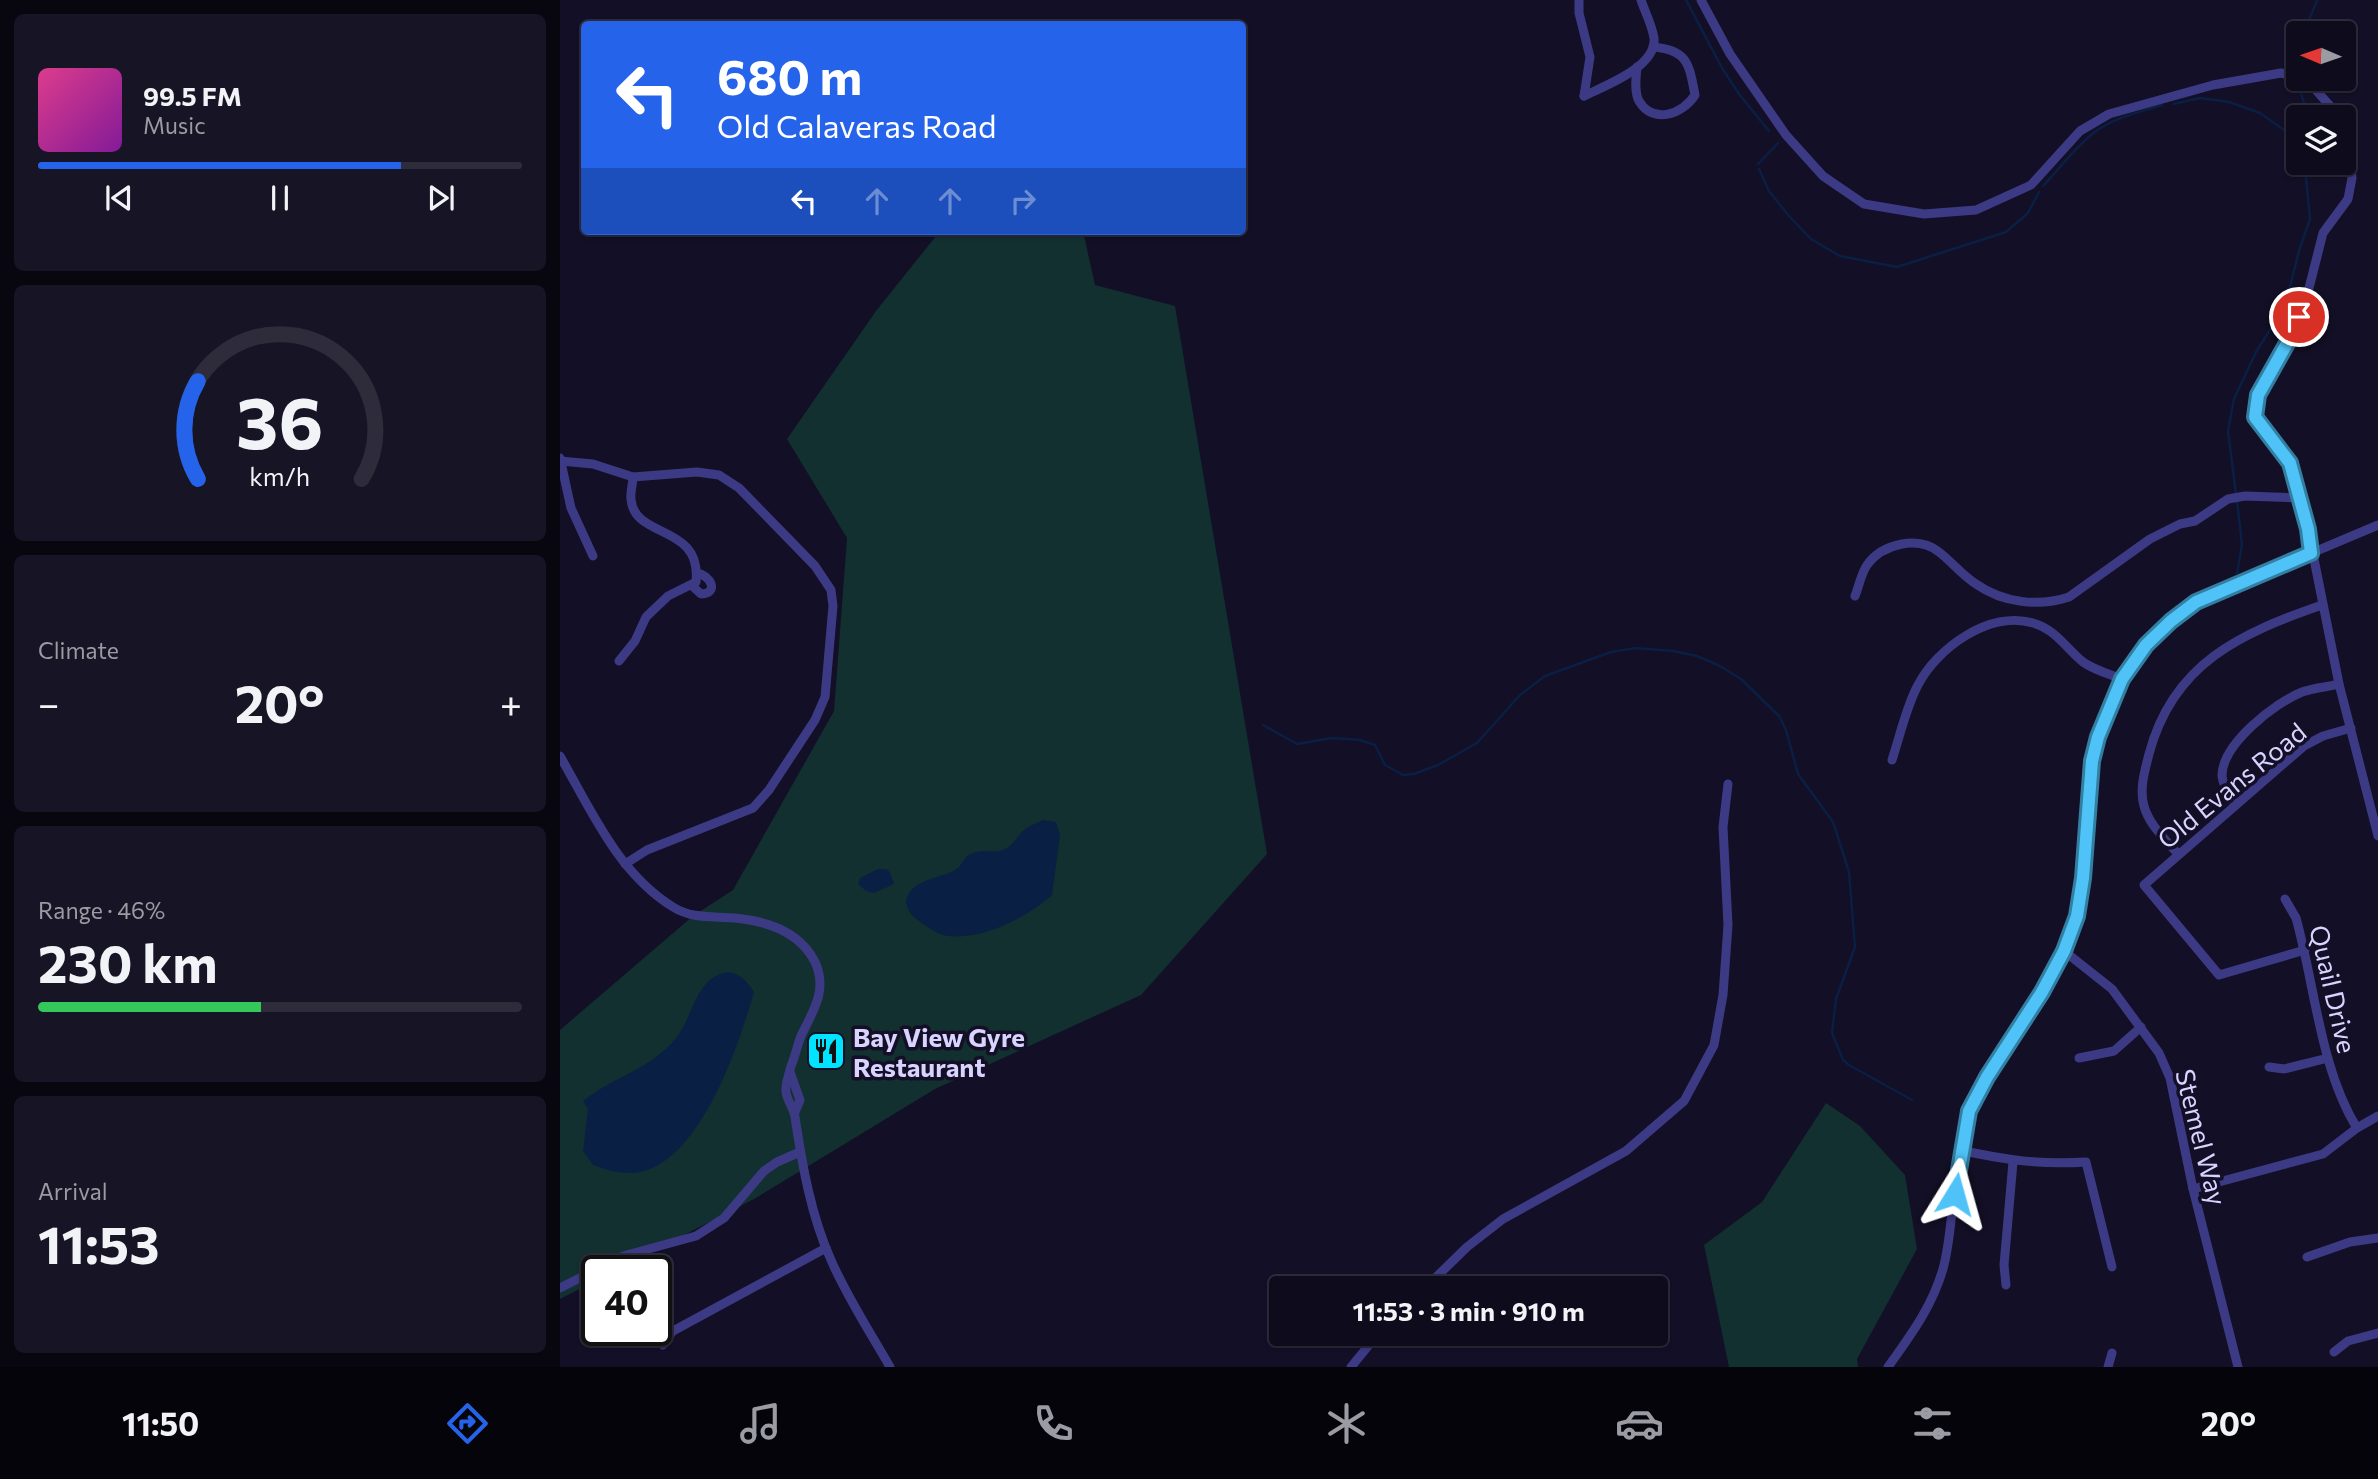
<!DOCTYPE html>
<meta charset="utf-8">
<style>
:root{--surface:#0e0b1c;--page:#171425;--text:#f1f3f6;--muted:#9b9ba3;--line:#2e2b3b;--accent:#2563eb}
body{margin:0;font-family:Commissioner,sans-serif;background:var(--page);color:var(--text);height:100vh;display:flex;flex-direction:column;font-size:26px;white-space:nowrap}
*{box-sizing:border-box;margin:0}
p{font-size:23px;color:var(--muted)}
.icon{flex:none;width:38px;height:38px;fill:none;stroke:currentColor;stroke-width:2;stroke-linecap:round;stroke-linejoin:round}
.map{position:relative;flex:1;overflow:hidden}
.sheet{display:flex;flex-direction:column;gap:14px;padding:14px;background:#08060f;width:560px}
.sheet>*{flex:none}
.hud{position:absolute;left:21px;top:21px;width:665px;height:214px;border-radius:7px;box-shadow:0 2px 5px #0004,0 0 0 2px var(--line);background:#2563eb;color:#fff;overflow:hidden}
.needle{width:46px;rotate:272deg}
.controls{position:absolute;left:1726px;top:21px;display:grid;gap:14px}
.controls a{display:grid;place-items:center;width:70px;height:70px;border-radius:7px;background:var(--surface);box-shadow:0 2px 5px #0004,0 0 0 2px var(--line);font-size:35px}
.speed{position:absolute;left:21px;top:1255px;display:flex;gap:14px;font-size:35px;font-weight:700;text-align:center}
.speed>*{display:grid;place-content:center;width:91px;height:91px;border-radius:50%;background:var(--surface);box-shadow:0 2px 5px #0004,0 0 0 2px var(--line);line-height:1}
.speed .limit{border:4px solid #111;border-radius:10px;background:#fff;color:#111}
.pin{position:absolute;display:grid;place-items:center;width:60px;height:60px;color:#fff;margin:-30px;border:4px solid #fff;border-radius:50%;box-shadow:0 2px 7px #0007}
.me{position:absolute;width:77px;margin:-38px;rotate:8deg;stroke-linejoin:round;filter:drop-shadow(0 0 5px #0008)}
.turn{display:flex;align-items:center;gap:24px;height:147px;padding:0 21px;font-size:32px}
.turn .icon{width:91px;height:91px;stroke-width:2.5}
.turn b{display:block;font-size:49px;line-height:60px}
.lanes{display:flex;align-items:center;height:66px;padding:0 21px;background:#0003;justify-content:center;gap:35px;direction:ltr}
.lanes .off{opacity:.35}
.big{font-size:52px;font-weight:700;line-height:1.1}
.sheet .card{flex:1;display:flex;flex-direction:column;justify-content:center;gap:10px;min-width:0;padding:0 24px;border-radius:10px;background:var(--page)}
.sheet .dial{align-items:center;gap:0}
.dial svg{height:182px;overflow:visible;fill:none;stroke:var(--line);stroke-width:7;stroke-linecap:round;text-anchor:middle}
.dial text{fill:var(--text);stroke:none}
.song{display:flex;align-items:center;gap:21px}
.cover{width:84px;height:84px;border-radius:10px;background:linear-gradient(135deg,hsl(330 70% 55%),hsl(290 70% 35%))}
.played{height:7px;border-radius:4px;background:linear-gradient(90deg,var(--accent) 75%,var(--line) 75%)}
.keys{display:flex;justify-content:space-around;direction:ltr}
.heat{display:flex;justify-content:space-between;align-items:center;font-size:38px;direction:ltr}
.charge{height:10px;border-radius:5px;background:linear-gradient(90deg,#34c759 46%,var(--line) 0)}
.trip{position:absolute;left:709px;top:1276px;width:399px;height:70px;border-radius:7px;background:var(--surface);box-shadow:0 2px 5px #0004,0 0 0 2px var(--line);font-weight:700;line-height:70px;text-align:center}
.menu{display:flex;height:112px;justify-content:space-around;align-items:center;background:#06040b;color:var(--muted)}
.menu .icon{width:49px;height:49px}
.menu .current{color:var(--accent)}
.menu b{font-size:32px;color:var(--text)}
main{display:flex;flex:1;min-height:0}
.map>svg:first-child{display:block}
.green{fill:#12302f}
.water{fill:#0a1f44}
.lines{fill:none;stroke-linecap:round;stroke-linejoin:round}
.stream{stroke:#0a1f44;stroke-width:2.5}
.minor{stroke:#3d3a85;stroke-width:9}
.route-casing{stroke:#337fa1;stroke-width:18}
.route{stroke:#4fc3f7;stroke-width:12}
.labels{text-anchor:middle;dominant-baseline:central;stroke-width:7;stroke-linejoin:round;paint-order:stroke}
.street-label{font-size:26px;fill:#d9d4ff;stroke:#130f26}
.poi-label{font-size:26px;font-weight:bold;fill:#d9d4ff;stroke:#130f26;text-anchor:start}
</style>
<main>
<section class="sheet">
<div class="card">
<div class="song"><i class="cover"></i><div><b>99.5 FM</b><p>Music</p></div></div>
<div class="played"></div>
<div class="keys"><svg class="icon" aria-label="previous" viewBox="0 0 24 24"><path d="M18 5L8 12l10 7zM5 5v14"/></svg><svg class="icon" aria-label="pause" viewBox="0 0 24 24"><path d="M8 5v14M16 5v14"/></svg><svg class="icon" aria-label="next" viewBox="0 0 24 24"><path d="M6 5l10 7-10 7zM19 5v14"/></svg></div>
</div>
<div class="card dial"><svg viewBox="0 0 100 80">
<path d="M14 69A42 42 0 1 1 86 69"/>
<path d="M14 69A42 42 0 0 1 14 26" stroke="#2563eb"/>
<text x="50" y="56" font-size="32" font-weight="700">36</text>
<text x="50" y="72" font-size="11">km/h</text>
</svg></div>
<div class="card"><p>Climate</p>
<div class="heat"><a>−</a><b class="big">20°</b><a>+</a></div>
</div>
<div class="card"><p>Range · 46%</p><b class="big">230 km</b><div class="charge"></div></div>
<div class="card"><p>Arrival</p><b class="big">11:53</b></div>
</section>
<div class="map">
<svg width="1818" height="1367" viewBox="0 0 1818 1367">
<rect width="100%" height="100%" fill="#130f26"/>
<g class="green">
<polygon points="380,231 523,231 535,285 615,306 707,854 581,995 375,1089 194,1199 56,1270 37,1270 37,1280 0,1299 0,1030 133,916 173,890 274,711 287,538 227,439 316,311"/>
<polygon points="1266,1103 1300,1126 1345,1175 1357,1249 1297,1359 1298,1367 1169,1367 1144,1245 1202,1202"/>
</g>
<g class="water">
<path d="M483 820 496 822 500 835 492 895C466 918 419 943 383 935 374 932 363 924 355 918 349 913 343 903 348 895 356 879 381 878 395 870 403 865 403 856 413 853 424 849 435 854 445 849 454 845 457 835 464 830 469 826 477 823 483 820Z"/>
<polygon points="318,869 326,869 330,872 334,884 314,893 306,891 298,884 300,878"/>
<path d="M166 972C180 973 187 981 194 992 179 1045 143 1153 85 1171 69 1176 48 1171 33 1165L23 1151 28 1109 23 1101C54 1076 90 1070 116 1038 133 1017 135 979 166 972Z"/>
</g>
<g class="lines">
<g class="stream">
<polyline points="1126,0 1162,68 1179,94 1209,131"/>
<polyline points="1743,33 1757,1"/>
<polyline points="1738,83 1748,117"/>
<polyline points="1614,104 1640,98 1669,102 1700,113 1724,130 1738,154"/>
<polyline points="1198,164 1218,143"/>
<polyline points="1199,169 1209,191 1229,216 1251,239 1280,256 1337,267 1446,232 1468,213 1479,192"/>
<path d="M1483 186C1500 168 1516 146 1536 131 1556 117 1580 112 1602 105"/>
<polyline points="1676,494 1668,431 1674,399 1696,352 1725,306 1739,251 1750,219 1745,168 1742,163"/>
<polyline points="1677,500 1682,545 1677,573"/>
<polyline points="703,725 737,744 772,738 800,740 815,745 825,765 843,775 854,774 878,765 917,743 960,695 985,676 1051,652 1076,648 1113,651 1137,656 1160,666 1181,679 1219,716 1226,730 1238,774 1273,822 1289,872 1295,947 1276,999 1272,1033 1283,1060 1289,1065 1352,1100"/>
</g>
<g class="minor">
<polyline points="1019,0 1019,13 1030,57 1024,96"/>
<polyline points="1141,0 1170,54 1226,135 1263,176 1304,204 1364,214 1416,210 1471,185 1520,131 1549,114 1653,85 1721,73 1738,77"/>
<path d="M1077 67C1076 77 1074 92 1079 101 1093 125 1123 114 1135 95 1129 64 1128 50 1093 47"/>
<polyline points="1746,79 1771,107 1776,117"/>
<path d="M1024 96C1044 86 1097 67 1094 38 1092 25 1085 12 1081 0"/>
<polyline points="1783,133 1788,143 1792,178 1788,199 1763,233 1747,296 1730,339 1697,395 1695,417 1730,463 1748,529 1779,684 1818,836"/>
<polyline points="0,458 11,508 33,556"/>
<polyline points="0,461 33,464 73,477 137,472 159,475 179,488 255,566 271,590 273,606 265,697 255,720 209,790 193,808 87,850 65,864"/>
<path d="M131 585 141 594C160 593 150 575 137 573"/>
<path d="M1295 596C1299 586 1301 574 1307 565 1322 544 1358 535 1379 552 1392 562 1402 575 1416 584 1443 603 1479 607 1509 597L1590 539 1620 524 1635 521 1668 499 1685 496 1739 498"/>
<path d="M59 661 75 641 86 617 108 596 136 582C142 523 74 540 71 499 70 492 73 483 73 477"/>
<path d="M0 756C31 810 58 873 113 907 132 919 153 916 175 918 206 921 240 932 255 962 268 990 253 1011 241 1036 237 1046 235 1057 231 1066 229 1075 225 1083 226 1092 227 1101 234 1108 235 1117 242 1164 251 1216 271 1260 287 1297 310 1332 330 1367"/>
<path d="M1332 760C1340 736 1346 707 1358 685 1377 648 1430 610 1473 623 1495 629 1506 648 1523 662 1534 670 1549 674 1562 679"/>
<path d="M1675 804C1670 796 1662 784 1662 775 1663 743 1715 703 1742 692 1753 688 1767 687 1779 684"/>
<path d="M1618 854C1606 840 1589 825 1584 806 1579 789 1585 770 1589 754 1613 663 1681 633 1762 605"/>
<path d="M1725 899 1736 918C1755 986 1760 1068 1797 1128"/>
<polyline points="1745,950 1659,975 1584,885 1744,746 1763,736 1791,728"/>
<polyline points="1504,951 1552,989 1599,1053 1610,1078 1633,1189 1678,1367"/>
<polyline points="1519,1058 1554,1051 1581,1027"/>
<polyline points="1709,1067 1724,1069 1768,1058"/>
<polyline points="230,1072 240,1100 235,1112"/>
<path d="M1400 1150C1445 1160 1481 1165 1526 1162L1552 1267"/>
<polyline points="1633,1189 1763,1154 1797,1128 1818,1116"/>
<polyline points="1747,1257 1790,1242 1818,1238"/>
<polyline points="1446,1285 1444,1265 1453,1162"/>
<polyline points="0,1288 63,1256 136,1236 164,1218 204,1171 217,1162 240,1152"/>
<polyline points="865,1288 907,1247 943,1219 1066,1151 1124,1101 1154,1045 1163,995 1168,925 1163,827 1168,784"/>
<polyline points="103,1345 113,1331 266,1248"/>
<polyline points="1774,1352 1788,1341 1818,1333"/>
<polyline points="791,1367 818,1334"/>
<path d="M1328 1367C1351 1335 1374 1304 1384 1265 1396 1217 1391 1155 1410 1109 1438 1042 1493 990 1515 920 1524 893 1524 863 1527 836 1529 811 1529 786 1532 762 1543 692 1583 643 1636 602L1818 525"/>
<polyline points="1548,1367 1552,1353"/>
</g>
</g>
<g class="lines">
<defs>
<polyline id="route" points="1395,1194 1409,1111 1427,1077 1482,992 1504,951 1517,916 1523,878 1532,761 1538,737 1562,679 1586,645 1611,621 1636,602 1751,553 1748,529 1730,463 1695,417 1698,395 1730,338 1739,317"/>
</defs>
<use href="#route" class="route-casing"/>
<use href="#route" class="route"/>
</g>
<defs>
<symbol id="restaurant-square" viewBox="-11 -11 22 22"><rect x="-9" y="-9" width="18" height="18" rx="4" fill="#00e5ff" stroke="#130f26"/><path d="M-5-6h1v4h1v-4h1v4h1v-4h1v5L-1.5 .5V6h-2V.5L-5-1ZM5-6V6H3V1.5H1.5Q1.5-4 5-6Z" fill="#111"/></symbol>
</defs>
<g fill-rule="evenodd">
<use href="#restaurant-square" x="244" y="1029" width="44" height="44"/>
</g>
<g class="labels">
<g class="street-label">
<text transform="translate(1671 785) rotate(-39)">Old Evans Road</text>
<text transform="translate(1774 989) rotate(77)">Quail Drive</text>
<text transform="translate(1642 1137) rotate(76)">Stemel Way</text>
</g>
<g class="poi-label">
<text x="293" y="1036">Bay View Gyre<tspan x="293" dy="30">Restaurant</tspan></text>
</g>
</g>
</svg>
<div class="controls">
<a><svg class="needle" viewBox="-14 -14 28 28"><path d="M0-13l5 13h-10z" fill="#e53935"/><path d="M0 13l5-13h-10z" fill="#9b9ba3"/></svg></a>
<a><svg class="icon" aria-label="layers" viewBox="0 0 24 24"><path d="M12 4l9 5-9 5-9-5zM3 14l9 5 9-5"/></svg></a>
</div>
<div class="speed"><div class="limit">40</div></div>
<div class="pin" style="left:1739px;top:317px;background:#d93025"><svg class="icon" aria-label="arrive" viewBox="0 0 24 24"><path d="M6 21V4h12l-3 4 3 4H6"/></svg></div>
<svg class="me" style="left:1395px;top:1194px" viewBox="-20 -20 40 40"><path d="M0-17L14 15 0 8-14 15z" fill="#4fc3f7" stroke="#fff" stroke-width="4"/></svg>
<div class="trip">11:53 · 3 min · 910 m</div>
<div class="hud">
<div class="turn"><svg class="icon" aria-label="left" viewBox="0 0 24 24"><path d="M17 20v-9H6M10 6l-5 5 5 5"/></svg><div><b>680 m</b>Old Calaveras Road</div></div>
<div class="lanes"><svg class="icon" aria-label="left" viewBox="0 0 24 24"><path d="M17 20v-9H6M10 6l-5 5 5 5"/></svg><svg class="icon off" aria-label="ahead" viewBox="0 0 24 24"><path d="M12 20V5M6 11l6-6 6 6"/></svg><svg class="icon off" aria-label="ahead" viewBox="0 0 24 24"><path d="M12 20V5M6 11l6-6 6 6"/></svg><svg class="icon off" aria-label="right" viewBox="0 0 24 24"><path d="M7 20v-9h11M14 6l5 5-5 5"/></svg></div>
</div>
</div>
</main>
<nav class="menu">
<b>11:50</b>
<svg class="icon current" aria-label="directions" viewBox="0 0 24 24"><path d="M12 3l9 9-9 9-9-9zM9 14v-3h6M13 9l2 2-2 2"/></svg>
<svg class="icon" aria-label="music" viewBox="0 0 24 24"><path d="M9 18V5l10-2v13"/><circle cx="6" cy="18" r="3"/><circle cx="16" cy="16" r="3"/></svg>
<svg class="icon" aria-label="phone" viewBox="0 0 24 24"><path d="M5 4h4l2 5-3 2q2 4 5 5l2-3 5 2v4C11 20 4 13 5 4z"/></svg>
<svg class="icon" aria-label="climate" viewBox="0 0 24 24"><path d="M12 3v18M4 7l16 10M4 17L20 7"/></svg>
<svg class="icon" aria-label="car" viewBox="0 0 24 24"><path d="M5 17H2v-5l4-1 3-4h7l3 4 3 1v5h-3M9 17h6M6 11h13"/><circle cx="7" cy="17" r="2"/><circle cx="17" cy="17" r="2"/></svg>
<svg class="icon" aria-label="filters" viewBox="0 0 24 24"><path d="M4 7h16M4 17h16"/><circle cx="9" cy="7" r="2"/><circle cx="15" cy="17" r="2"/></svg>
<b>20°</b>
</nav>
